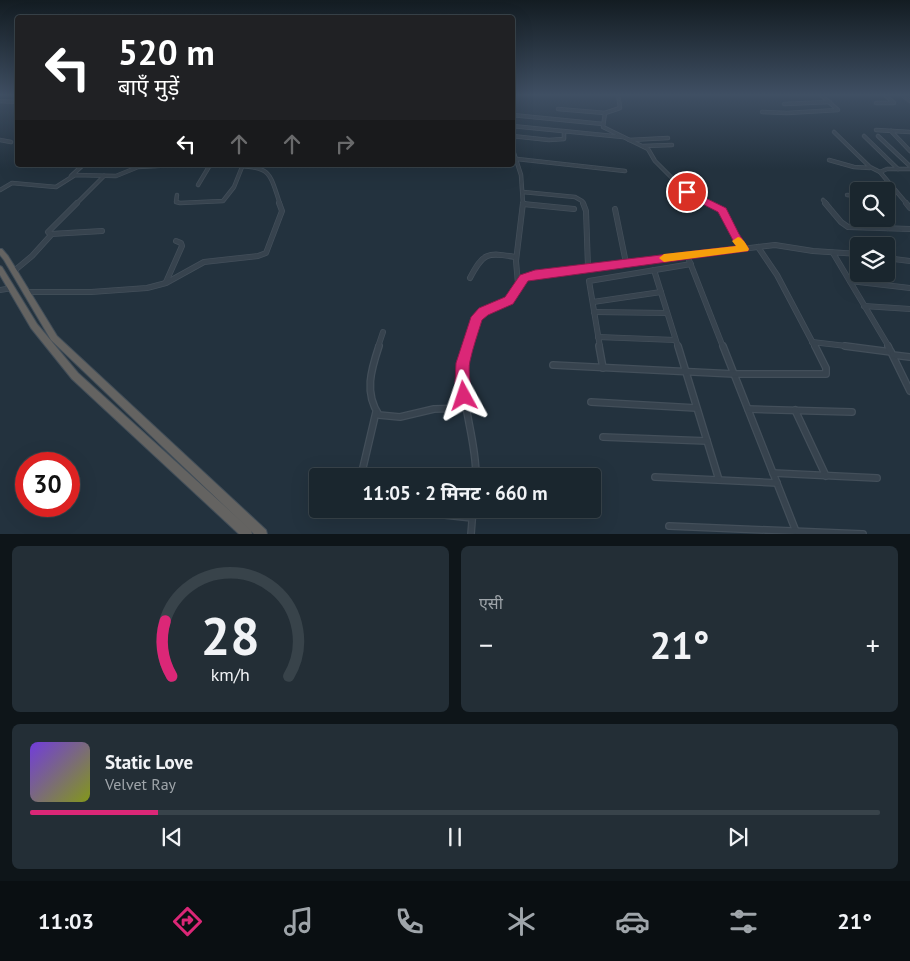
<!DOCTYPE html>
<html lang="hi">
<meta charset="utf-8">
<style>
:root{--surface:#1a262e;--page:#232e36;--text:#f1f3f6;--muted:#9fa5aa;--line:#38434a;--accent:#db2777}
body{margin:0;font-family:"PT Sans","Noto Sans Devanagari",sans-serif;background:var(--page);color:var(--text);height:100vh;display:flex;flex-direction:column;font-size:19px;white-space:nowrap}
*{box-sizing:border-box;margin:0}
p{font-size:16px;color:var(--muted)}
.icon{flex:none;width:28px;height:28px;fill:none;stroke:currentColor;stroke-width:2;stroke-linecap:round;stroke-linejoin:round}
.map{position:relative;height:534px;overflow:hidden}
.drawer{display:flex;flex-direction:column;gap:12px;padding:12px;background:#0e1519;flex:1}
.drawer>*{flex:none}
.hud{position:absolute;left:15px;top:15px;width:500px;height:152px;border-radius:5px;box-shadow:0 5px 20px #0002,0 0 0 1px var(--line);background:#202124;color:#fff;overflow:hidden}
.controls{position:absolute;left:850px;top:182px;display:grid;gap:10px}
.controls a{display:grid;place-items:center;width:45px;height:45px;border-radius:5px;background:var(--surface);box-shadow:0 5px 20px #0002,0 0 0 1px var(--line);font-size:25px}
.speed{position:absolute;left:15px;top:452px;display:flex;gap:10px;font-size:25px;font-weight:700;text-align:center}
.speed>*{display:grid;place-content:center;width:65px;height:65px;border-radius:50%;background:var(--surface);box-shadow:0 5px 20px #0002,0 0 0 1px var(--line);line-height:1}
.speed .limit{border:8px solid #d22;background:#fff;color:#111}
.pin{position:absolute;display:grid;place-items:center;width:42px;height:42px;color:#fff;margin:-21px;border:2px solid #fff;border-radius:50%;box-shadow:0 1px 5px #0007}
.me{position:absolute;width:55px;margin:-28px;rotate:355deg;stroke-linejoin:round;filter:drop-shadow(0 0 4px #0008)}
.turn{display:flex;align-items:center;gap:18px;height:105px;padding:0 20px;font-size:22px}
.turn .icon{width:65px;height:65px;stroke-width:2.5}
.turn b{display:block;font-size:35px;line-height:42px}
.lanes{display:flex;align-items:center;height:48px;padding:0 20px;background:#0003;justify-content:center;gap:25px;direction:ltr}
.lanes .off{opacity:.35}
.big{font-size:38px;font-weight:700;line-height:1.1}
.drawer .widget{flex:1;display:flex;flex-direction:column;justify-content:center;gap:8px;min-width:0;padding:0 18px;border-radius:8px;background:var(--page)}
.drawer .dial{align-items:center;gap:0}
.dial svg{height:130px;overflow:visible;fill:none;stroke:var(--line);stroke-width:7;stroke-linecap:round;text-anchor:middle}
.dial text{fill:var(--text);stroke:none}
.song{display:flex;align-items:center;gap:15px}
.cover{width:60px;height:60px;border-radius:8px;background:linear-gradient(135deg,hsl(260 70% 55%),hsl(70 70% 35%))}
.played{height:5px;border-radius:2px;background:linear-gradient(90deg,var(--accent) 15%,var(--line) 15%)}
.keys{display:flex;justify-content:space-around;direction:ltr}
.heat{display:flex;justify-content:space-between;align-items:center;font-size:28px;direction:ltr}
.drawer .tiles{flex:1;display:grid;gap:12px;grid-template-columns:1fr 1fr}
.widget:last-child{grid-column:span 2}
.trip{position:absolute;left:309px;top:468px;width:292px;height:50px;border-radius:5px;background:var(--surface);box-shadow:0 5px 20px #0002,0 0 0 1px var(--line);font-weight:700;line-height:50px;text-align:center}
.menu{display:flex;height:80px;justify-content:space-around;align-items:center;background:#0a0f12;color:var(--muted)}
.menu .icon{width:35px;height:35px}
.menu .on{color:var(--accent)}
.menu b{font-size:22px;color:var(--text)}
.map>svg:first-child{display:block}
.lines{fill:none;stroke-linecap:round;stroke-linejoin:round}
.minor-far2-casing{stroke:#434f5a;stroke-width:4.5}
.minor-far1-casing{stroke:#434f5a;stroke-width:6}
.minor-casing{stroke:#434f5a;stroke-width:8}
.trunk-casing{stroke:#424e59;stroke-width:2}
.minor-far2{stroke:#37434e;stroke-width:3}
.minor-far1{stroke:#37434e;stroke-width:4.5}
.minor{stroke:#37434e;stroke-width:5.5}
.trunk{fill:#646361;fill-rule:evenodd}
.route{fill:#db2777;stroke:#8e194d}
.slow{fill:#f59e0b}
</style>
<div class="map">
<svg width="910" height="534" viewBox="0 0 910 534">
<rect width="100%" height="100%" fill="#23323e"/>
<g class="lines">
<defs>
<g id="minor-far2">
<polyline points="618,94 620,108 605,113 603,127 648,149 655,161 684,190 711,204"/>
<polyline points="901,94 910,101"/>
<polyline points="0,101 18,102"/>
<polyline points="876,103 894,103 884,94"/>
<polyline points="784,104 830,102"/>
<polyline points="558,109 605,113"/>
<polyline points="762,112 787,113 838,110 820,94"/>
<polyline points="512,115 603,124"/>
<polyline points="512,126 623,137"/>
<polyline points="876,130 910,132"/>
<polyline points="891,131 910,151"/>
<polyline points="834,132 870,167 880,172"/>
<polyline points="512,136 549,140 564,139 564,131"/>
<polyline points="864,136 898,169"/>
<polyline points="878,136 910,166"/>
<polyline points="0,140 11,142"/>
<polyline points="629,140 668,138"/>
<polyline points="643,146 672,145"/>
<polyline points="512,147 521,175 523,204"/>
<polyline points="517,159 625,171"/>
<polyline points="829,160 854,167 870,168"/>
<path d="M232 165C270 169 268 167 280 204"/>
<polyline points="71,176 83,165"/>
<polyline points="198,185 210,165"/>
<polyline points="855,186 891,186"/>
<polyline points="0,190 12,183 56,187 75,175 116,176 138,167 174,165"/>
<polyline points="523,192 575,197 582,201 583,204"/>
<polyline points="177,195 176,202 180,203 223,201 234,187 242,167"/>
<polyline points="847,195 859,196"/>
<polyline points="823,200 827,204"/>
<polyline points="76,204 104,176"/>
<polyline points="523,204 526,204"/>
<polyline points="907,204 880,172 887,169 910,169"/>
</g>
<g id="minor-far1">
<polyline points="583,203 586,211 588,267"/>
<polyline points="709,203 722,210 734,235 744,249"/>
<polyline points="825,203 841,222 848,227 910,229"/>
<polyline points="906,203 910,208"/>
<polyline points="523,204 574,209"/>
<polyline points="615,209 626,263"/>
<polyline points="881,219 888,228"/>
<polyline points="51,234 102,231"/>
<polyline points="758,247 777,275 815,347"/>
<polyline points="833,253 889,347"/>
<polyline points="687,255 723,347"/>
<polyline points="886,258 910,261"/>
<polyline points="654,270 678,347"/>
<polyline points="14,271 32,256 51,235 48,232 77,203"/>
<path d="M470 278C483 253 487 252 515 257"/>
<polyline points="850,281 910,288"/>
<polyline points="166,282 182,246 181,243 176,241"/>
<polyline points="518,284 516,261 523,203"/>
<polyline points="0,290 12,288"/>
<polyline points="27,292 91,292 147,288 166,283 204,262 258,256 266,253 282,211 279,203"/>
<polyline points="593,302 661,292"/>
<polyline points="864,306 910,309"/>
<polyline points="594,312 667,313"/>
<polyline points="598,337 675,340"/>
<polyline points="812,342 855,347"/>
<polyline points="378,347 383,332"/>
<polyline points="468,347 477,317 509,301 524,278 535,274 775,245 813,251 859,254"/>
<polyline points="600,347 589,281 691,264"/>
</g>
<g id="minor">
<path d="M379 346C371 370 364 393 379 415L400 417 434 409 466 408"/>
<path d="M468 346C454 392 476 430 476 476"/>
<polyline points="599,346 603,368"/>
<polyline points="678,346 719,480"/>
<polyline points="723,346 797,534"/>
<polyline points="845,346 891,352"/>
<polyline points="888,346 910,391"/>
<polyline points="893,355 910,357"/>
<polyline points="553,365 734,374 826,374 826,368 815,346"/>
<polyline points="591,402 696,408"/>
<polyline points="748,409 852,412"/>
<polyline points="795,410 826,476"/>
<polyline points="603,437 707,441"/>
<polyline points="773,473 877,478"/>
<polyline points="361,476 376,412"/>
<polyline points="655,477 777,483"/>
<polyline points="417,512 472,518"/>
<polyline points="669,526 863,534"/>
<polyline points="471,534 473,509"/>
</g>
<g id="trunk">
<polygon points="0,249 2,249 8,256 57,336 266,530 267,534 254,534 51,340 4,260 0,255"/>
<polygon points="0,266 2,267 37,324 78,373 251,530 252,534 239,534 72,379 31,328 0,275"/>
</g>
</defs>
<use href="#minor-far2" class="minor-far2-casing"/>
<use href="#minor-far1" class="minor-far1-casing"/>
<use href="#minor" class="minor-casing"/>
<use href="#trunk" class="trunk-casing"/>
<use href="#minor-far2" class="minor-far2"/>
<use href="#minor-far1" class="minor-far1"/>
<use href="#minor" class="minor"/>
<use href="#trunk" class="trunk"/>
</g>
<linearGradient id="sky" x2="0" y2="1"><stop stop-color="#131c22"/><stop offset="0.56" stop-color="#3f4f63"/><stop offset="1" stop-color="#3f4f63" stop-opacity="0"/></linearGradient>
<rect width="910" height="169" fill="url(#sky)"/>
<path class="route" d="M687 189 726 208 739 234 749 249 748 251 528 281 513 304 488 315 482 320C478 333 473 347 470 361 467 373 473 389 469 400L464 402 459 400 455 383 456 363 471 317 479 308 505 297 520 275 535 270 736 246 718 212 683 194V190Z"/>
<path class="slow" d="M738 237C743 238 746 244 749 249L748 251 664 262 659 258 664 254 736 246 732 241Z"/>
</svg>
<div class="controls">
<a><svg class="icon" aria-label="search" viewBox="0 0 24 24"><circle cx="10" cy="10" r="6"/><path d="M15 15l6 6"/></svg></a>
<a><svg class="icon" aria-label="layers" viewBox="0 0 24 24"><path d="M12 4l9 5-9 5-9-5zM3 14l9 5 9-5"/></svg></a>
</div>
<div class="speed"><div class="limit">30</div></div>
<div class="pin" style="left:687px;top:192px;background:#d93025"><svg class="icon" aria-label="arrive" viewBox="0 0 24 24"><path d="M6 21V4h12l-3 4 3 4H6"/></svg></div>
<svg class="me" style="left:464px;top:396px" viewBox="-20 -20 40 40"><path d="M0-17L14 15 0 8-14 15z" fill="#db2777" stroke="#fff" stroke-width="4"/></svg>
<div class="trip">11:05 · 2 मिनट · 660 m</div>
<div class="hud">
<div class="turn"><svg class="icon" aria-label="left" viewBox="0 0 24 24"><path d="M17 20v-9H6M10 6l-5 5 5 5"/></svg><div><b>520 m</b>बाएँ मुड़ें</div></div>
<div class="lanes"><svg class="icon" aria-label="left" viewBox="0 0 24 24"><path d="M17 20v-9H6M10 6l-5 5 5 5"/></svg><svg class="icon off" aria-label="ahead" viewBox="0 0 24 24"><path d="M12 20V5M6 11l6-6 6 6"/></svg><svg class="icon off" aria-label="ahead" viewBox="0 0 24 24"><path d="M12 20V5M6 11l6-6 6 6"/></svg><svg class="icon off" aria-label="right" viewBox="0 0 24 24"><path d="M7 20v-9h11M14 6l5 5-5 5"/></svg></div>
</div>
</div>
<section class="drawer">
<div class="tiles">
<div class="widget dial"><svg viewBox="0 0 100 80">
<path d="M14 69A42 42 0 1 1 86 69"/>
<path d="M14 69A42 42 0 0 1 10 35" stroke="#db2777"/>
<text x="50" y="56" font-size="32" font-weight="700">28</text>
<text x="50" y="72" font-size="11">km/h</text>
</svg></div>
<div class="widget"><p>एसी</p>
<div class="heat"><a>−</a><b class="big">21°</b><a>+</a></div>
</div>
<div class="widget">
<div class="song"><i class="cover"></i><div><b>Static Love</b><p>Velvet Ray</p></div></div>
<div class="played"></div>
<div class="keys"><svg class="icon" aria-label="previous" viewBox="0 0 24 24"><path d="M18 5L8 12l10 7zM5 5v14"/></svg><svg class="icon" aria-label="pause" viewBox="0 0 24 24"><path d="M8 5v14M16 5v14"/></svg><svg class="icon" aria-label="next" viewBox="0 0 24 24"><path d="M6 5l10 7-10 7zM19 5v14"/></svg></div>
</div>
</div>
</section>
<nav class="menu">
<b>11:03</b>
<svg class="icon on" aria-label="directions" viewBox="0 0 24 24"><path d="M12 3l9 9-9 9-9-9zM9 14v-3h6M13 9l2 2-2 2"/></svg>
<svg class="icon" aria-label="music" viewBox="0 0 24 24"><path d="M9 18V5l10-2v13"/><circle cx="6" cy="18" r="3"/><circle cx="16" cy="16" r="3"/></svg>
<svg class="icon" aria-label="phone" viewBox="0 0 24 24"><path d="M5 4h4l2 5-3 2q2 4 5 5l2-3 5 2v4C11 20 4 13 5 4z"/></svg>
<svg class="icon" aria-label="climate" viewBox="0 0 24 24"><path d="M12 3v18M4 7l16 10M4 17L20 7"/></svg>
<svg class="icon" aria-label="car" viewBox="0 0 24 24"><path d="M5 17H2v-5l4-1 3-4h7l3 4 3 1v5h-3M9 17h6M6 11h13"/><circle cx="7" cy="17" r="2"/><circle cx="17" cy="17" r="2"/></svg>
<svg class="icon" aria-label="filters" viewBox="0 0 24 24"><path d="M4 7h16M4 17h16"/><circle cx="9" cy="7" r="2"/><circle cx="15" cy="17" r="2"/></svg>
<b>21°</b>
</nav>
